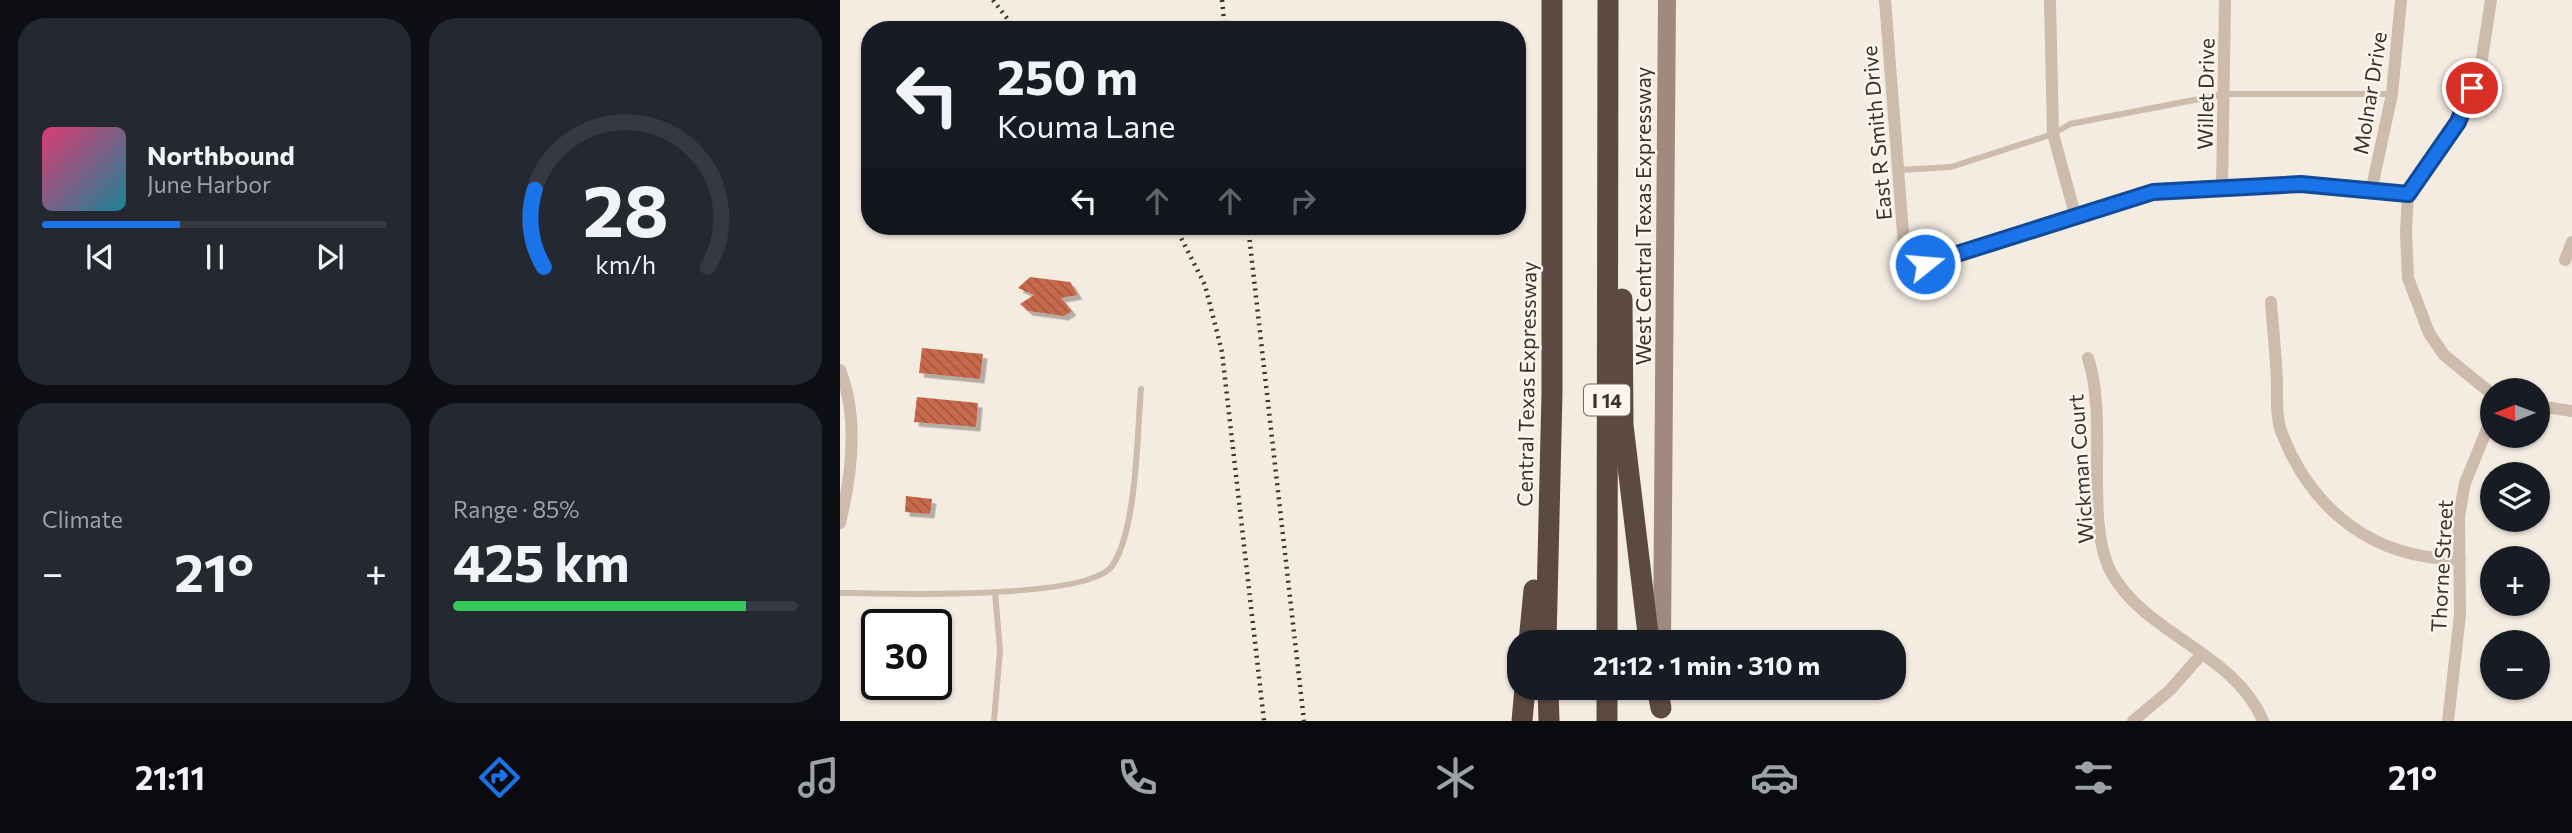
<!DOCTYPE html>
<meta charset="utf-8">
<style>
:root{--surface:#171b24;--page:#242831;--text:#f1f3f6;--muted:#9ea1a6;--line:#363941;--accent:#1a73e8}
body{margin:0;font-family:Commissioner,sans-serif;background:var(--page);color:var(--text);height:100vh;display:flex;flex-direction:column;font-size:26px;white-space:nowrap}
*{box-sizing:border-box;margin:0}
p{font-size:23px;color:var(--muted)}
.icon{flex:none;width:38px;height:38px;fill:none;stroke:currentColor;stroke-width:2;stroke-linecap:round;stroke-linejoin:round}
.map{position:relative;flex:1;overflow:hidden}
.side{display:flex;flex-direction:column;gap:18px;padding:18px;background:#0d0f14;width:840px}
.side>*{flex:none}
.banner{position:absolute;left:21px;top:21px;width:665px;height:214px;border-radius:28px;box-shadow:0 2px 5px #0004;background:#171b24;color:var(--text);overflow:hidden}
.needle{width:46px;rotate:269deg}
.tools{position:absolute;left:1640px;top:378px;display:grid;gap:14px}
.tools a{display:grid;place-items:center;width:70px;height:70px;border-radius:50%;background:var(--surface);box-shadow:0 2px 5px #0004;font-size:35px}
.speed{position:absolute;left:21px;top:609px;display:flex;gap:14px;font-size:35px;font-weight:700;text-align:center}
.speed>*{display:grid;place-content:center;width:91px;height:91px;border-radius:50%;background:var(--surface);box-shadow:0 2px 5px #0004;line-height:1}
.speed .limit{border:4px solid #111;border-radius:10px;background:#fff;color:#111}
.pin{position:absolute;display:grid;place-items:center;width:60px;height:60px;color:#fff;margin:-30px;border:4px solid #fff;border-radius:50%;box-shadow:0 2px 7px #0007}
.me{position:absolute;width:77px;margin:-38px;rotate:73deg;stroke-linejoin:round;filter:drop-shadow(0 0 5px #0008)}
.turn{display:flex;align-items:center;gap:24px;height:147px;padding:0 21px;font-size:32px}
.turn .icon{width:91px;height:91px;stroke-width:2.5}
.turn b{display:block;font-size:49px;line-height:60px}
.lanes{display:flex;align-items:center;height:66px;padding:0 21px;background:#0003;justify-content:center;gap:35px;direction:ltr}
.lanes .off{opacity:.35}
.big{font-size:52px;font-weight:700;line-height:1.1}
.side .tile{flex:1;display:flex;flex-direction:column;justify-content:center;gap:10px;min-width:0;padding:0 24px;border-radius:28px;background:var(--page)}
.side .dial{align-items:center;gap:0}
.dial svg{height:182px;overflow:visible;fill:none;stroke:var(--line);stroke-width:7;stroke-linecap:round;text-anchor:middle}
.dial text{fill:var(--text);stroke:none}
.song{display:flex;align-items:center;gap:21px}
.cover{width:84px;height:84px;border-radius:10px;background:linear-gradient(135deg,hsl(340 70% 55%),hsl(190 70% 35%))}
.played{height:7px;border-radius:4px;background:linear-gradient(90deg,var(--accent) 40%,var(--line) 40%)}
.keys{display:flex;justify-content:space-around;direction:ltr}
.heat{display:flex;justify-content:space-between;align-items:center;font-size:38px;direction:ltr}
.charge{height:10px;border-radius:5px;background:linear-gradient(90deg,#34c759 85%,var(--line) 0)}
.side .tiles{flex:1;display:grid;gap:18px;grid-template-columns:repeat(2,1fr)}
.trip{position:absolute;left:667px;top:630px;width:399px;height:70px;border-radius:28px;background:var(--surface);box-shadow:0 2px 5px #0004;font-weight:700;line-height:70px;text-align:center}
.dock{display:flex;height:112px;justify-content:space-around;align-items:center;background:#090b0e;color:var(--muted)}
.dock .icon{width:49px;height:49px}
.dock .current{color:var(--accent)}
.dock b{font-size:32px;color:var(--text)}
main{display:flex;flex:1;min-height:0}
.map>svg:first-child{display:block}
.building{fill:url(#building-back-hatch);filter:url(#shadow)}
.lines{fill:none;stroke-linecap:round;stroke-linejoin:round}
.lane{stroke:#cdbbac;stroke-width:6}
.street{stroke:#cdbbac;stroke-width:12}
.secondary{stroke:#a18a7d;stroke-width:18}
.highway{stroke:#5c4a42;stroke-width:21}
.rail{stroke:#3b302b;stroke-width:4.5;stroke-dasharray:2 5;stroke-linecap:butt}
.route-casing{stroke:#114b97;stroke-width:18}
.route{stroke:#1a73e8;stroke-width:12}
.labels{text-anchor:middle;dominant-baseline:central;stroke-width:5;stroke-linejoin:round;paint-order:stroke}
.shield{fill:#fbf5ee;stroke:#756b66;stroke-width:2}
.shield-label{font-size:19px;font-weight:bold;fill:#3b302b}
.street-label{font-size:21px;fill:#3b302b;stroke:#fbf5ee}
</style>
<main>
<section class="side">
<div class="tiles">
<div class="tile">
<div class="song"><i class="cover"></i><div><b>Northbound</b><p>June Harbor</p></div></div>
<div class="played"></div>
<div class="keys"><svg class="icon" aria-label="previous" viewBox="0 0 24 24"><path d="M18 5L8 12l10 7zM5 5v14"/></svg><svg class="icon" aria-label="pause" viewBox="0 0 24 24"><path d="M8 5v14M16 5v14"/></svg><svg class="icon" aria-label="next" viewBox="0 0 24 24"><path d="M6 5l10 7-10 7zM19 5v14"/></svg></div>
</div>
<div class="tile dial"><svg viewBox="0 0 100 80">
<path d="M14 69A42 42 0 1 1 86 69"/>
<path d="M14 69A42 42 0 0 1 10 35" stroke="#1a73e8"/>
<text x="50" y="56" font-size="32" font-weight="700">28</text>
<text x="50" y="72" font-size="11">km/h</text>
</svg></div>
<div class="tile"><p>Climate</p>
<div class="heat"><a>−</a><b class="big">21°</b><a>+</a></div>
</div>
<div class="tile"><p>Range · 85%</p><b class="big">425 km</b><div class="charge"></div></div>
</div>
</section>
<div class="map">
<svg width="1732" height="721" viewBox="0 0 1732 721">
<defs>
<pattern id="building-back-hatch" width="6" height="6" patternUnits="userSpaceOnUse" patternTransform="scale(1.75)"><rect width="6" height="6" fill="#c8694b"/><path d="M-1 5l2 2M0 0l6 6M5-1l2 2" fill="none" stroke="#a4573f"/></pattern>
<filter id="shadow"><feDropShadow dx="4.5" dy="4.5" stdDeviation="0" flood-color="#0004"/></filter>
</defs>
<rect width="100%" height="100%" fill="#f4ebe1"/>
<g class="building">
<polygon points="190,277 230,282 238,295 221,298 232,311 224,316 188,311 180,304 194,295 178,288"/>
<polygon points="82,348 143,354 140,379 79,373"/>
<polygon points="77,397 138,403 136,427 74,422"/>
<polygon points="66,496 92,499 90,514 65,512"/>
</g>
<g class="lines">
<g class="lane">
<polyline points="1059,170 1111,167 1213,134 1230,124 1385,94 1552,94"/>
<path d="M0 593C45 594 248 600 272 566 297 531 297 433 301 389"/>
<polyline points="154,721 160,651 155,592"/>
</g>
<g class="street">
<polyline points="1045,0 1064,246 1085,264 1313,192 1461,184 1568,194"/>
<polyline points="1210,0 1213,134 1236,218"/>
<polyline points="1651,0 1642,58 1632,88 1618,122 1568,194 1566,232 1568,278 1589,333 1604,355 1652,394"/>
<polyline points="1382,189 1385,0"/>
<polyline points="1531,192 1552,94 1561,0"/>
<polyline points="1725,260 1732,242"/>
<path d="M1431 302C1433 329 1436 356 1437 383 1437 398 1436 417 1441 431 1471 510 1534 560 1620 559"/>
<path d="M1248 358C1269 421 1243 522 1272 574 1308 636 1395 653 1423 721"/>
<path d="M0 370C19 417 12 474 0 523"/>
<polyline points="1698,406 1732,411"/>
<polyline points="1293,721 1330,690 1361,655"/>
<polyline points="1608,721 1620,615 1619,516 1625,483 1652,417"/>
</g>
<polyline class="secondary" points="822,642 827,0"/>
<g class="highway">
<polyline points="782,299 783,425 809,642"/>
<polyline points="689,642 694,590"/>
<polyline points="706,642 712,393 712,0"/>
<polyline points="767,642 768,0"/>
<polyline points="708,688 709,721"/>
<polyline points="817,688 821,708"/>
<polyline points="682,721 685,688"/>
<polyline points="767,721 767,688"/>
</g>
<g class="rail">
<polyline points="153,0 176,30"/>
<polyline points="382,0 385,30"/>
<polyline points="335,226 365,285 382,352 424,721"/>
<polyline points="408,226 464,721"/>
</g>
</g>
<g class="lines">
<defs>
<polyline id="route" points="1085,264 1313,192 1461,184 1568,194 1618,122 1632,88"/>
</defs>
<use href="#route" class="route-casing"/>
<use href="#route" class="route"/>
</g>
<g class="labels">
<rect class="shield" x="744" y="384.5" width="46" height="31" rx="5"/>
<g class="shield-label">
<text x="767" y="400">I 14</text>
</g>
<g class="street-label">
<text transform="translate(1529 93) rotate(-81)">Molnar Drive</text>
<text transform="translate(1365 94) rotate(-89)">Willet Drive</text>
<text transform="translate(1036 133) rotate(-95)">East R Smith Drive</text>
<text transform="translate(802 216) rotate(-90)">West Central Texas Expressway</text>
<text transform="translate(686 384) rotate(-89)">Central Texas Expressway</text>
<text transform="translate(1240 469) rotate(-94)">Wickman Court</text>
<text transform="translate(1601 566) rotate(-87)">Thorne Street</text>
</g>
</g>
</svg>
<div class="tools">
<a><svg class="needle" viewBox="-14 -14 28 28"><path d="M0-13l5 13h-10z" fill="#e53935"/><path d="M0 13l5-13h-10z" fill="#9ea1a6"/></svg></a>
<a><svg class="icon" aria-label="layers" viewBox="0 0 24 24"><path d="M12 4l9 5-9 5-9-5zM3 14l9 5 9-5"/></svg></a>
<a>+</a>
<a>−</a>
</div>
<div class="speed"><div class="limit">30</div></div>
<div class="pin" style="left:1632px;top:88px;background:#d93025"><svg class="icon" aria-label="arrive" viewBox="0 0 24 24"><path d="M6 21V4h12l-3 4 3 4H6"/></svg></div>
<svg class="me" style="left:1085px;top:264px" viewBox="-20 -20 40 40"><circle r="17" fill="#1a73e8" stroke="#fff" stroke-width="3"/><path d="M0-11L8 9 0 5-8 9z" fill="#fff"/></svg>
<div class="trip">21:12 · 1 min · 310 m</div>
<div class="banner">
<div class="turn"><svg class="icon" aria-label="left" viewBox="0 0 24 24"><path d="M17 20v-9H6M10 6l-5 5 5 5"/></svg><div><b>250 m</b>Kouma Lane</div></div>
<div class="lanes"><svg class="icon" aria-label="left" viewBox="0 0 24 24"><path d="M17 20v-9H6M10 6l-5 5 5 5"/></svg><svg class="icon off" aria-label="ahead" viewBox="0 0 24 24"><path d="M12 20V5M6 11l6-6 6 6"/></svg><svg class="icon off" aria-label="ahead" viewBox="0 0 24 24"><path d="M12 20V5M6 11l6-6 6 6"/></svg><svg class="icon off" aria-label="right" viewBox="0 0 24 24"><path d="M7 20v-9h11M14 6l5 5-5 5"/></svg></div>
</div>
</div>
</main>
<nav class="dock">
<b>21:11</b>
<svg class="icon current" aria-label="directions" viewBox="0 0 24 24"><path d="M12 3l9 9-9 9-9-9zM9 14v-3h6M13 9l2 2-2 2"/></svg>
<svg class="icon" aria-label="music" viewBox="0 0 24 24"><path d="M9 18V5l10-2v13"/><circle cx="6" cy="18" r="3"/><circle cx="16" cy="16" r="3"/></svg>
<svg class="icon" aria-label="phone" viewBox="0 0 24 24"><path d="M5 4h4l2 5-3 2q2 4 5 5l2-3 5 2v4C11 20 4 13 5 4z"/></svg>
<svg class="icon" aria-label="climate" viewBox="0 0 24 24"><path d="M12 3v18M4 7l16 10M4 17L20 7"/></svg>
<svg class="icon" aria-label="car" viewBox="0 0 24 24"><path d="M5 17H2v-5l4-1 3-4h7l3 4 3 1v5h-3M9 17h6M6 11h13"/><circle cx="7" cy="17" r="2"/><circle cx="17" cy="17" r="2"/></svg>
<svg class="icon" aria-label="filters" viewBox="0 0 24 24"><path d="M4 7h16M4 17h16"/><circle cx="9" cy="7" r="2"/><circle cx="15" cy="17" r="2"/></svg>
<b>21°</b>
</nav>
